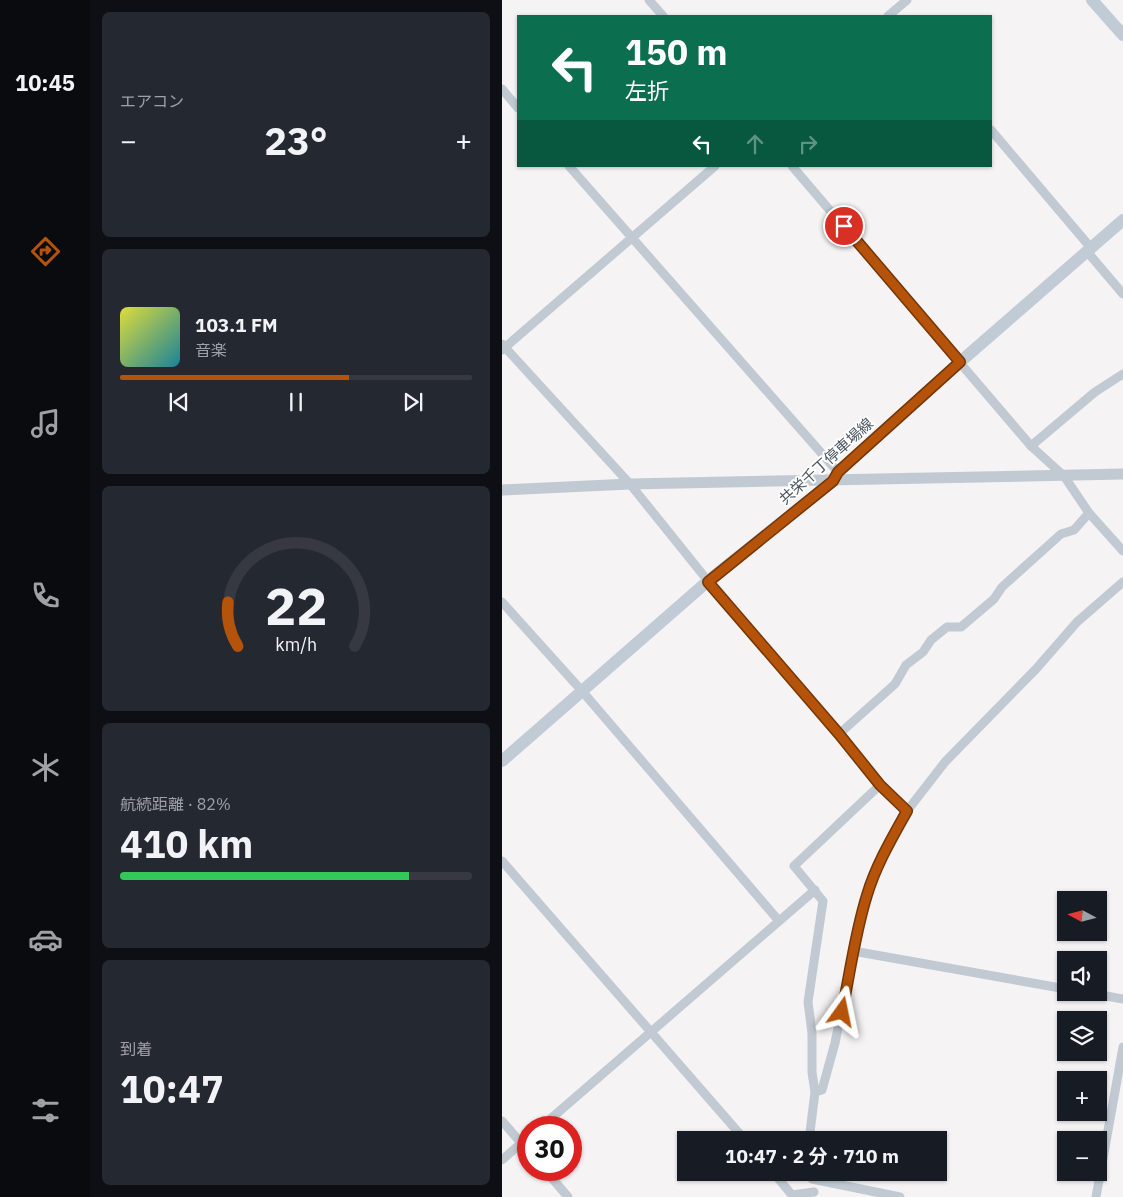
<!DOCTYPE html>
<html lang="ja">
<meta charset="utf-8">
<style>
:root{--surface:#171b24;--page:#242831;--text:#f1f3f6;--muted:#9ea1a6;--line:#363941;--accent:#b45309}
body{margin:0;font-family:"IBM Plex Sans","Noto Sans JP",sans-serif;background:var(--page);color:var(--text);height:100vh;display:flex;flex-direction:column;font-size:19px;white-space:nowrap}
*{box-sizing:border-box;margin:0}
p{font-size:16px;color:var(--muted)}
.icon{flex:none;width:28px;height:28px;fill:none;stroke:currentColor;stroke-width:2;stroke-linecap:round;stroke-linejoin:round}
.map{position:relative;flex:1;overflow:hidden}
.drawer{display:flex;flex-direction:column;gap:12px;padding:12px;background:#0d0f14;width:412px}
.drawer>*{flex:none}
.hud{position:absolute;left:15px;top:15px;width:475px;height:152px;border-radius:0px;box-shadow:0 1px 4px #0004;background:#0b6e4f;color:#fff;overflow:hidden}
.needle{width:32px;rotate:277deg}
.buttons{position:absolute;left:555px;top:891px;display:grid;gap:10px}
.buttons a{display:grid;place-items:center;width:50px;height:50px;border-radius:0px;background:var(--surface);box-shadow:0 1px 4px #0004;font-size:25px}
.speed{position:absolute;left:15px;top:1116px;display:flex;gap:10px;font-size:25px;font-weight:700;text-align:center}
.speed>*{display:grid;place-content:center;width:65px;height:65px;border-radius:50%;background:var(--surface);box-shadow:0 1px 4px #0004;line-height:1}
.speed .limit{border:8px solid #d22;background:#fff;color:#111}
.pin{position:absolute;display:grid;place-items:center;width:42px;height:42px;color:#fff;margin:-21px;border:2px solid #fff;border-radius:50%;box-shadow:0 1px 5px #0007}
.me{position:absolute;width:55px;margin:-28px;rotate:12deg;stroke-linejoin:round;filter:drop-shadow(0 0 4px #0008)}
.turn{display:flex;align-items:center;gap:18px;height:105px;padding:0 25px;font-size:22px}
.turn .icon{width:65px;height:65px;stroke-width:2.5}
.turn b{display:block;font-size:35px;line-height:42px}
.lanes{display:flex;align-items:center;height:48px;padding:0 25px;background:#0003;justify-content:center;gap:25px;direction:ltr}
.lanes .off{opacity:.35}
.big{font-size:38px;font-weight:700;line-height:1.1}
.drawer .card{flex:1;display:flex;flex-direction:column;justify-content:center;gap:8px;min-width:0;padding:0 18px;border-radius:8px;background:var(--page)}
.drawer .dial{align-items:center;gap:0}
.dial svg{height:130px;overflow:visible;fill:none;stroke:var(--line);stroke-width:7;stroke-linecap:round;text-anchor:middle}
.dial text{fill:var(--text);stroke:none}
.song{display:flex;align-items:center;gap:15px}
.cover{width:60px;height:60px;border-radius:8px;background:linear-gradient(135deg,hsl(60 70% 55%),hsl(190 70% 35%))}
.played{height:5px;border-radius:2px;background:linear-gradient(90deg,var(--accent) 65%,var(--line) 65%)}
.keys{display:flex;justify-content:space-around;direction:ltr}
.heat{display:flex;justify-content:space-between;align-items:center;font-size:28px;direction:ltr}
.charge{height:8px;border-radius:4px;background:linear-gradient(90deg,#34c759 82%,var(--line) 0)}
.trip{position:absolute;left:175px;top:1131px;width:270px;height:50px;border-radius:0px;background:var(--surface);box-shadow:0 1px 4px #0004;font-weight:700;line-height:50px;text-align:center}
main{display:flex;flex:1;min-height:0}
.menu{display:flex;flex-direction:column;width:90px;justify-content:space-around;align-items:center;background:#090b0e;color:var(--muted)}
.menu .icon{width:35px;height:35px}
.menu .active{color:var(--accent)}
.menu b{font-size:22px;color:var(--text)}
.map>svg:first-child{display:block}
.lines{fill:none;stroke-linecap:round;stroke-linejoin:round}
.minor{stroke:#c1cad2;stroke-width:9}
.tertiary{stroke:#c1cad2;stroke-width:11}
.secondary{stroke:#c1cbd6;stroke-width:12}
.route-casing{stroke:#753606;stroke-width:12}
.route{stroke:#b45309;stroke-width:9}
.labels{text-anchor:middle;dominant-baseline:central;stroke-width:4;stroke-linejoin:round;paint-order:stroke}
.street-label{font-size:15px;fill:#4a5661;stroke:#fff}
</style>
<main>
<nav class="menu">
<b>10:45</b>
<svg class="icon active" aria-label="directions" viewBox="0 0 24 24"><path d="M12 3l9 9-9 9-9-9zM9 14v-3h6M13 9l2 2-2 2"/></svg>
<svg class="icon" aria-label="music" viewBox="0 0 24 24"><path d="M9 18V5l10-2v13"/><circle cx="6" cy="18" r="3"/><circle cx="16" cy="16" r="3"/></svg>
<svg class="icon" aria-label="phone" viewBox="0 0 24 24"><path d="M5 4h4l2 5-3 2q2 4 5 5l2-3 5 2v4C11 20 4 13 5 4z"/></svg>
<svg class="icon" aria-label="climate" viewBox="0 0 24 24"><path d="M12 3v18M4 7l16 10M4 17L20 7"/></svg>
<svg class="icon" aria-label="car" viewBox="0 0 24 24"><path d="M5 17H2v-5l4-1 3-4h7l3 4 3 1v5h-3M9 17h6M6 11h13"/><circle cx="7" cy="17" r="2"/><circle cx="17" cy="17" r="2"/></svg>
<svg class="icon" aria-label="filters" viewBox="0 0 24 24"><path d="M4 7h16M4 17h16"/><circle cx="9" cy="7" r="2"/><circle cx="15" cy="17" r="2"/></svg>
</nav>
<section class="drawer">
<div class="card"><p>エアコン</p>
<div class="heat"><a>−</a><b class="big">23°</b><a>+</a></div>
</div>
<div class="card">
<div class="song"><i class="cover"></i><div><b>103.1 FM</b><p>音楽</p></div></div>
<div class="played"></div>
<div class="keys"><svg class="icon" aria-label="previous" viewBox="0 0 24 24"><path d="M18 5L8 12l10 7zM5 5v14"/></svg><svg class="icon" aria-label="pause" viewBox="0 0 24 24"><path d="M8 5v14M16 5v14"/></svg><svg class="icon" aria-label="next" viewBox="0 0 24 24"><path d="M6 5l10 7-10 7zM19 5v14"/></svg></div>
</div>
<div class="card dial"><svg viewBox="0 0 100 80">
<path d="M14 69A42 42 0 1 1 86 69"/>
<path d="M14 69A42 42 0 0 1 8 42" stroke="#b45309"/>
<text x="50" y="56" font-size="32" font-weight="700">22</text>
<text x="50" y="72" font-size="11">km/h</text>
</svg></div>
<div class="card"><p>航続距離 · 82%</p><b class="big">410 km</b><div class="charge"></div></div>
<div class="card"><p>到着</p><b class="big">10:47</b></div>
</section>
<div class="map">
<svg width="621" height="1197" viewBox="0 0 621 1197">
<rect width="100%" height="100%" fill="#f5f3f3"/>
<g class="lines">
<g class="minor">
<polyline points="147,0 161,16"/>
<polyline points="386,16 405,0"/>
<polyline points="0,89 16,108"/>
<polyline points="489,130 589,248 588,255 621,294"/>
<polyline points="67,166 336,472"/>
<polyline points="290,166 529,446 562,476 587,513 621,551"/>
<polyline points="0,344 128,484 206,581 337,734 378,785 405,811"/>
<polyline points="0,350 213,166"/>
<polyline points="529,446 593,392 621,374"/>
<polyline points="0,602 80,691 277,921"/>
<polyline points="337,734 393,684 404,665 421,652 429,640 445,627 459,627 492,599 500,587 559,534 572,530 587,513"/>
<polyline points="0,861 243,1140"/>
<polyline points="351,951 564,989"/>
<polyline points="583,992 621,999"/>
<polyline points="313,1092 320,1090 333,1043 356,929 365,894 380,855 405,811 443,762 534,669 575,622 621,582"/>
<polyline points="0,1121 26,1151"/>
<polyline points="38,1128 313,890"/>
<polyline points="307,1140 313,1092 310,1072 310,1033 306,1002 321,901 292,866 378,785"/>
<polyline points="0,1160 26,1137"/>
<polyline points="43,1170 66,1197"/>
<polyline points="271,1172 290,1195 312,1192"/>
<polyline points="310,1179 398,1197"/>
<polyline points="594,1197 621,1047"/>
</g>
<polyline class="tertiary" points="0,490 128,484 621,474"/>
<g class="secondary">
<polyline points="590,0 621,35"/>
<polyline points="0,761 206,581 331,481 336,472 458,362 621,220"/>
</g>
</g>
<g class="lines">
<defs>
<path id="route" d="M340 1012C348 973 353 933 365 895 374 865 390 838 405 811L378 785 337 734 206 582 331 481 336 472 458 362 342 226"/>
</defs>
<use href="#route" class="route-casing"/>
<use href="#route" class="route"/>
</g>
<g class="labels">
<g class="street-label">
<text transform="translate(324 461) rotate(-42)">共栄千丁停車場線</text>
</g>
</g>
</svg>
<div class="buttons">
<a><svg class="needle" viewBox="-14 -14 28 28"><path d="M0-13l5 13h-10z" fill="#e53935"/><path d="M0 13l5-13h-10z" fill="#9ea1a6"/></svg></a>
<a><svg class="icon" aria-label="sound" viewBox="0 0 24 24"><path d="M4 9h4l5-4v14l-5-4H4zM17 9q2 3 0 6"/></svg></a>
<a><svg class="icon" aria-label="layers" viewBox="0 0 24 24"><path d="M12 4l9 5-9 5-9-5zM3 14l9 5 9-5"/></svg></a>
<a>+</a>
<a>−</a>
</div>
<div class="speed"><div class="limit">30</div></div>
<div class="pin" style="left:342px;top:226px;background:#d93025"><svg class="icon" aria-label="arrive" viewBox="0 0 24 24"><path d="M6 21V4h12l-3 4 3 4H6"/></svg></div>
<svg class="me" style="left:340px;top:1012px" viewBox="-20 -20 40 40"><path d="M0-17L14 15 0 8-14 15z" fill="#b45309" stroke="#fff" stroke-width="4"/></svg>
<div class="trip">10:47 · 2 分 · 710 m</div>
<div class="hud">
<div class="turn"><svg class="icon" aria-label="left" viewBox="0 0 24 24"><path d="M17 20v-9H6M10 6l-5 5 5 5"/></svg><div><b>150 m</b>左折</div></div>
<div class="lanes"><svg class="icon" aria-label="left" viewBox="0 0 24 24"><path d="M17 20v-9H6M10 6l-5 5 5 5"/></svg><svg class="icon off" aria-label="ahead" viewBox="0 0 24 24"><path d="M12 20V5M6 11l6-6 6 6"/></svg><svg class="icon off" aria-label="right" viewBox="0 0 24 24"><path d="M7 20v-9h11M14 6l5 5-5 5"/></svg></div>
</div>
</div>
</main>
